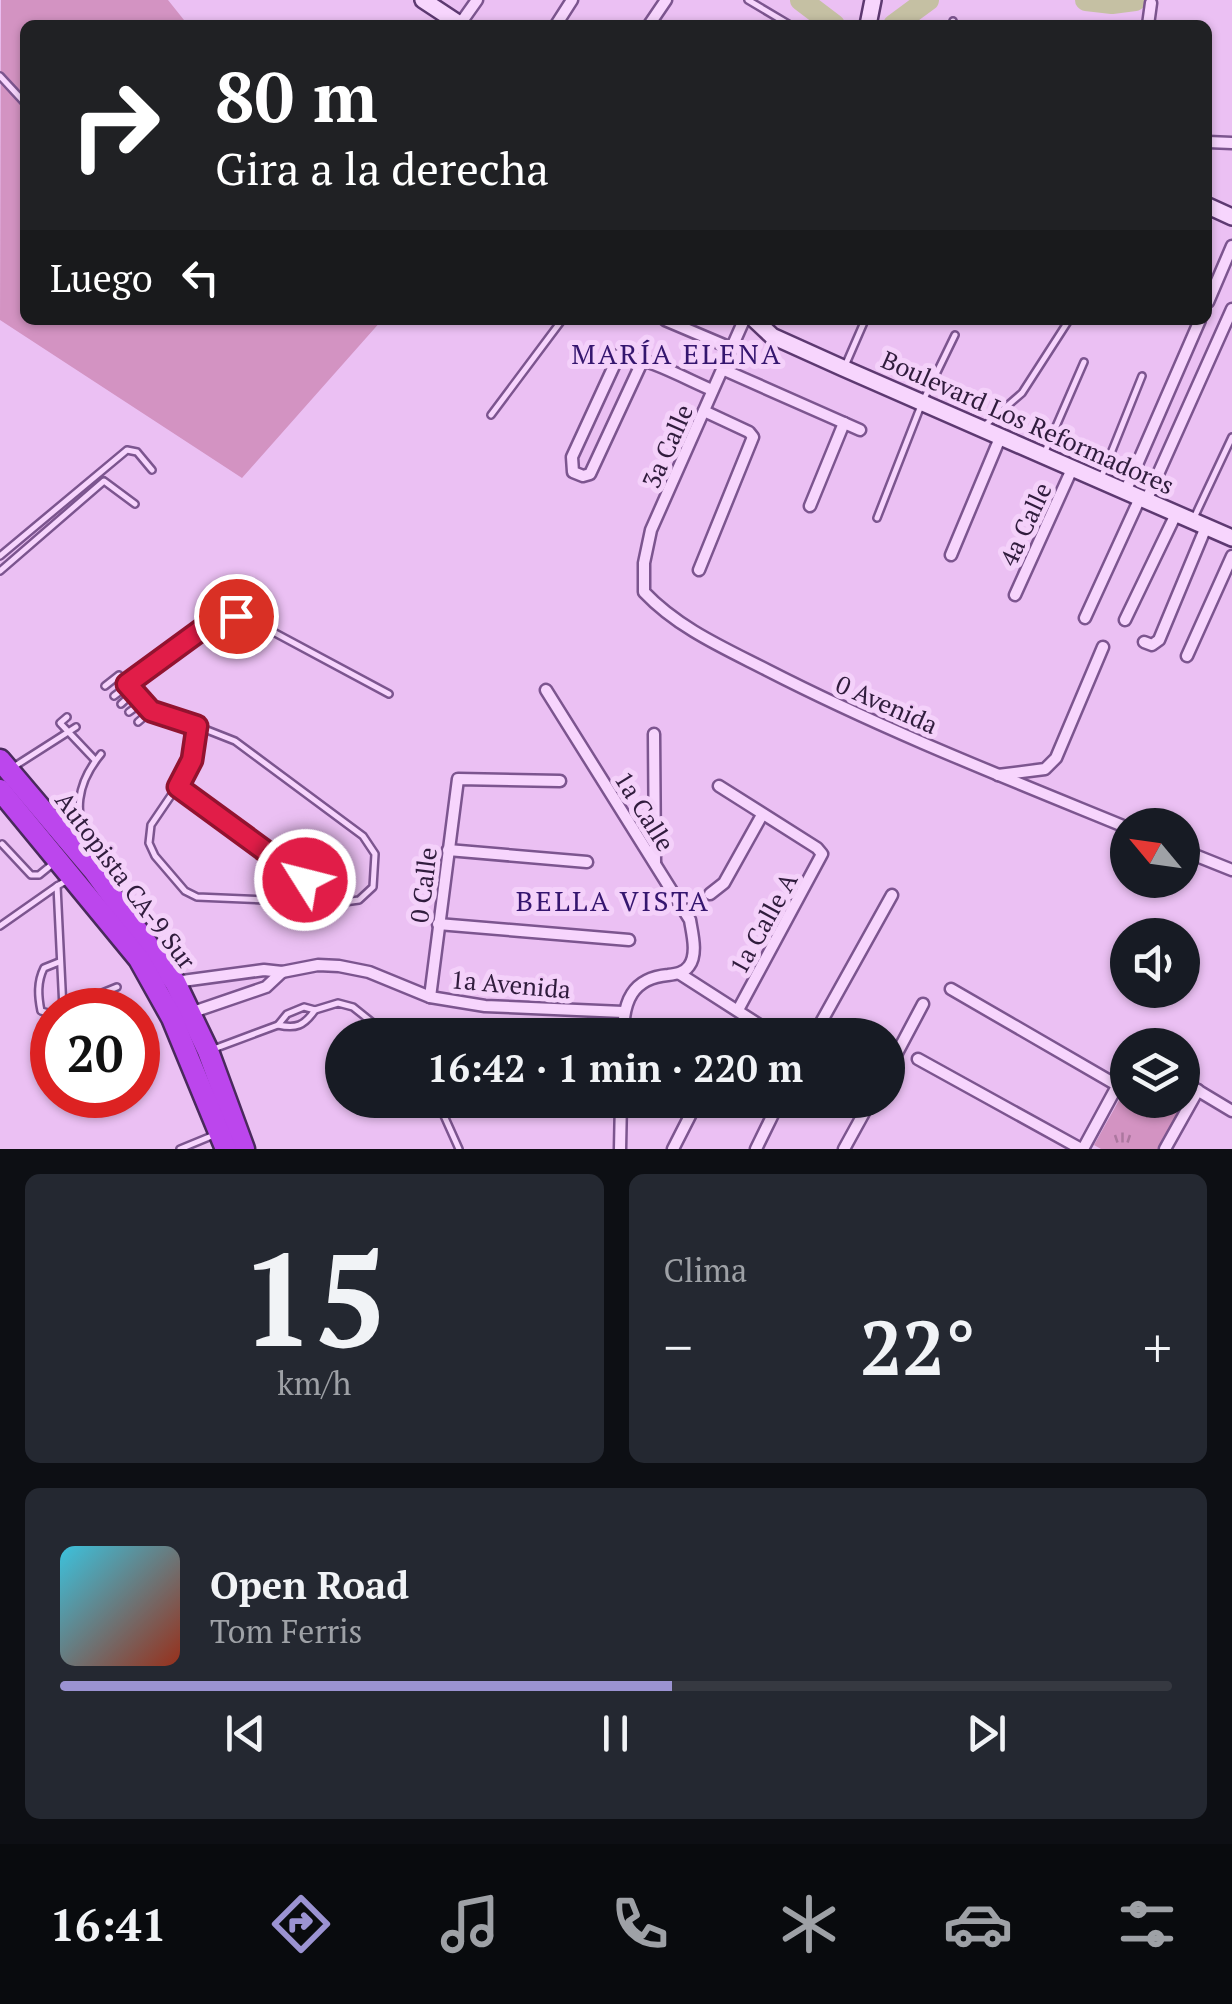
<!DOCTYPE html>
<html lang="es">
<meta charset="utf-8">
<style>
:root{--surface:#171b24;--page:#242831;--text:#f1f3f6;--muted:#9ea1a6;--line:#363941;--accent:#9b93d2}
body{margin:0;font-family:"PT Serif",serif;background:var(--page);color:var(--text);height:100vh;display:flex;flex-direction:column;font-size:38px;white-space:nowrap}
*{box-sizing:border-box;margin:0}
p{font-size:32px;color:var(--muted)}
.icon{flex:none;width:55px;height:55px;fill:none;stroke:currentColor;stroke-width:2;stroke-linecap:round;stroke-linejoin:round}
.map{position:relative;height:1149px;overflow:hidden}
.side{display:flex;flex-direction:column;gap:25px;padding:25px;background:#0d0f14;flex:1}
.side>*{flex:none}
.banner{position:absolute;left:20px;top:20px;width:1192px;height:305px;border-radius:15px;box-shadow:0 2px 8px #0004;background:#202124;color:#fff;overflow:hidden}
.needle{width:65px;rotate:299deg}
.fabs{position:absolute;left:1110px;top:808px;display:grid;gap:20px}
.fabs a{display:grid;place-items:center;width:90px;height:90px;border-radius:50%;background:var(--surface);box-shadow:0 2px 8px #0004;font-size:50px}
.speed{position:absolute;left:30px;top:988px;display:flex;gap:20px;font-size:50px;font-weight:700;text-align:center}
.speed>*{display:grid;place-content:center;width:130px;height:130px;border-radius:50%;background:var(--surface);box-shadow:0 2px 8px #0004;line-height:1}
.speed .limit{border:15px solid #d22;background:#fff;color:#111}
.pin{position:absolute;display:grid;place-items:center;width:85px;height:85px;color:#fff;margin:-42px;border:5px solid #fff;border-radius:50%;box-shadow:0 2px 10px #0007}
.me{position:absolute;width:110px;margin:-55px;rotate:306deg;stroke-linejoin:round;filter:drop-shadow(0 0 8px #0008)}
.turn{display:flex;align-items:center;gap:35px;height:210px;padding:0 30px;font-size:45px}
.turn .icon{width:130px;height:130px;stroke-width:2.5}
.turn b{display:block;font-size:70px;line-height:85px}
.then{display:flex;align-items:center;height:95px;padding:0 30px;background:#0003;gap:20px;font-size:38px}
.big{font-size:75px;font-weight:700;line-height:1.1}
.side .card{flex:1;display:flex;flex-direction:column;justify-content:center;gap:15px;min-width:0;padding:0 35px;border-radius:15px;background:var(--page)}
.side .dial{align-items:center;gap:0}
.dial b{font-size:130px;line-height:1}
.song{display:flex;align-items:center;gap:30px}
.cover{width:120px;height:120px;border-radius:15px;background:linear-gradient(135deg,hsl(190 70% 55%),hsl(10 70% 35%))}
.played{height:10px;border-radius:5px;background:linear-gradient(90deg,var(--accent) 55%,var(--line) 55%)}
.keys{display:flex;justify-content:space-around;direction:ltr}
.heat{display:flex;justify-content:space-between;align-items:center;font-size:55px;direction:ltr}
.side .tiles{flex:1;display:grid;gap:25px;grid-template-columns:1fr 1fr}
.card:last-child{grid-column:span 2}
.trip{position:absolute;left:325px;top:1018px;width:580px;height:100px;border-radius:50px;background:var(--surface);box-shadow:0 2px 8px #0004;font-weight:700;line-height:100px;text-align:center}
.dock{display:flex;height:160px;justify-content:space-around;align-items:center;background:#090b0e;color:var(--muted)}
.dock .icon{width:70px;height:70px}
.dock .current{color:var(--accent)}
.dock b{font-size:45px;color:var(--text)}
.map>svg:first-child{display:block}
.grass{fill:url(#grass-tufts)}
.park{fill:#d393c2}
.lines{fill:none;stroke-linecap:round;stroke-linejoin:round}
.river{stroke:#c5c0a3;stroke-width:22}
.lane-casing{stroke:#7c558f;stroke-width:10}
.street-casing{stroke:#7c558f;stroke-width:15}
.secondary-casing{stroke:#5d3971;stroke-width:20}
.highway-casing{stroke:#492a5c;stroke-width:25}
.lane{stroke:#f7d5fd;stroke-width:5}
.street{stroke:#f7d5fd;stroke-width:10}
.secondary{stroke:#f7d5fd;stroke-width:15}
.highway{stroke:#bc46ed;stroke-width:20}
.route-casing{stroke:#92132f;stroke-width:25}
.route{stroke:#e11d48;stroke-width:18}
.labels{text-anchor:middle;dominant-baseline:central;stroke-width:10;stroke-linejoin:round;paint-order:stroke}
.street-label{font-size:25px;fill:#301c3d;stroke:#f4d1fa}
.neighbourhood-label{font-size:28px;letter-spacing:2.5px;fill:#35166f;stroke:#f4d1fa}
</style>
<div class="map">
<svg width="1232" height="1149" viewBox="0 0 1232 1149">
<defs>
<pattern id="grass-tufts" width="24" height="20" patternUnits="userSpaceOnUse" patternTransform="scale(2.5)"><rect width="24" height="20" fill="#d393c2"/><path d="M3 7l-1-3M5 7V3M7 7l1-3M15 17l-1-3M17 17v-4M19 17l1-3" fill="none" stroke="#ac779f"/></pattern>
</defs>
<rect width="100%" height="100%" fill="#ebc0f3"/>
<polygon class="grass" points="1127,1086 1128,1100 1182,1100 1183,1091 1190,1096 1159,1149 1101,1149 1094,1145"/>
<polygon class="park" points="1,0 168,0 188,25 25,25 25,320 382,320 242,478 0,320"/>
<g class="lines">
<g class="river">
<polyline points="801,0 834,25"/>
<polyline points="1086,0 1112,3 1135,0"/>
<polyline points="894,25 928,0"/>
</g>
<defs>
<g id="lane">
<polyline points="748,0 790,25"/>
<polyline points="953,25 953,21"/>
<polyline points="0,76 25,103"/>
<polyline points="845,366 865,320"/>
<polyline points="491,415 562,320"/>
<polyline points="983,427 1022,393 1069,320"/>
<polyline points="1044,454 1084,362"/>
<polyline points="1101,478 1142,376"/>
<polyline points="877,518 922,403 955,335"/>
<polyline points="1193,520 1232,437"/>
<polyline points="0,556 127,450 137,452 152,470"/>
<polyline points="0,571 104,481 135,504"/>
<polyline points="105,686 119,675 151,711 197,726 189,769 151,825 149,843 155,856 185,891 197,897 334,903"/>
<polyline points="114,696 221,616 251,620 389,694"/>
<polyline points="121,704 134,692"/>
<polyline points="129,712 143,702"/>
<polyline points="67,717 60,723 95,760"/>
<polyline points="138,722 151,711"/>
<polyline points="15,766 76,727"/>
<polyline points="178,787 337,903 359,900 373,887 375,854 363,836 235,741 197,726"/>
<polyline points="2,844 31,875 39,875 55,862"/>
<path d="M87 849C75 812 75 785 101 754"/>
<polyline points="66,881 57,886 63,1009 117,987"/>
<polyline points="0,926 57,886"/>
<path d="M52 1014 41 1011C38 996 37 982 44 968L59 962"/>
<path d="M278 1025C296 1029 304 1026 315 1010"/>
<polyline points="211,1050 278,1025 287,1014 304,1007 315,1010 338,1003 353,1007 388,1035"/>
<polyline points="437,1100 459,1149"/>
<polyline points="180,1149 214,1135"/>
</g>
<g id="street">
<polyline points="460,24 477,0"/>
<polyline points="556,25 572,0"/>
<polyline points="649,25 666,0"/>
<polyline points="1148,25 1151,3"/>
<polyline points="1208,142 1232,143"/>
<polyline points="1208,302 1232,246"/>
<polyline points="665,320 731,348"/>
<path d="M744 320 651 530 644 563V592C678 628 724 648 767 670 884 730 1006 778 1128 828"/>
<path d="M642 362 590 474 583 476 573 472 572 457 619 355C649 358 684 378 712 390"/>
<polyline points="722,369 860,430"/>
<polyline points="1125,492 1200,320"/>
<polyline points="1146,501 1232,309"/>
<polyline points="810,506 844,423"/>
<polyline points="951,555 1000,438"/>
<polyline points="699,570 753,437 749,432 704,411"/>
<polyline points="1015,595 1072,469"/>
<polyline points="1085,618 1140,498"/>
<polyline points="1125,620 1176,514"/>
<polyline points="1144,642 1152,645 1159,640 1206,527"/>
<polyline points="1187,656 1232,556"/>
<path d="M546 690 690 920C692 933 698 954 689 966 684 973 676 974 668 975 632 978 623 1002 623 1035"/>
<polyline points="654,734 655,863"/>
<polyline points="998,775 1045,769 1056,758 1103,647"/>
<polyline points="719,786 817,848 822,854 738,1010"/>
<polyline points="448,850 587,862"/>
<polyline points="1182,850 1232,870"/>
<polyline points="710,894 724,883 762,815"/>
<polyline points="438,924 629,940"/>
<polyline points="680,974 775,1035"/>
<polyline points="175,982 264,970 282,972 318,965 339,966 369,972 430,997 485,1006 623,1012"/>
<polyline points="951,989 1115,1084"/>
<polyline points="430,997 458,779 560,781"/>
<polyline points="190,1013 266,987 282,972"/>
<polyline points="814,1035 892,895"/>
<polyline points="918,1059 1081,1149"/>
<polyline points="888,1070 923,1004"/>
<polyline points="1182,1081 1232,1111"/>
<polyline points="620,1149 621,1100"/>
<polyline points="673,1149 698,1100"/>
<polyline points="756,1149 780,1100"/>
<polyline points="844,1149 871,1100"/>
<polyline points="1083,1149 1128,1066"/>
<polyline points="1165,1149 1198,1090"/>
</g>
<g id="secondary">
<polyline points="423,0 461,25"/>
<polyline points="868,25 873,0"/>
<polyline points="1208,206 1232,217"/>
<polyline points="755,320 772,336 843,368 1232,538"/>
</g>
<g id="highway">
<polyline points="0,760 94,871 175,982 208,1051 244,1149"/>
<polyline points="0,790 139,959 172,1018 226,1149"/>
</g>
</defs>
<use href="#lane" class="lane-casing"/>
<use href="#street" class="street-casing"/>
<use href="#secondary" class="secondary-casing"/>
<use href="#highway" class="highway-casing"/>
<use href="#lane" class="lane"/>
<use href="#street" class="street"/>
<use href="#secondary" class="secondary"/>
<use href="#highway" class="highway"/>
</g>
<g class="lines">
<defs>
<polyline id="route" points="236,616 220,616 127,684 151,711 197,726 192,760 178,787 305,880"/>
</defs>
<use href="#route" class="route-casing"/>
<use href="#route" class="route"/>
</g>
<g class="labels">
<g class="street-label">
<text transform="translate(1028 422) rotate(24)">Boulevard Los Reformadores</text>
<text transform="translate(667 446) rotate(-66)">3a Calle</text>
<text transform="translate(1025 524) rotate(-65)">4a Calle</text>
<text transform="translate(887 704) rotate(24)">0 Avenida</text>
<text transform="translate(645 811) rotate(58)">1a Calle</text>
<text transform="translate(126 880) rotate(53)">Autopista CA-9 Sur</text>
<text transform="translate(423 885) rotate(-83)">0 Calle</text>
<text transform="translate(763 923) rotate(-61)">1a Calle A</text>
<text transform="translate(511 984) rotate(5)">1a Avenida</text>
</g>
<g class="neighbourhood-label">
<text x="677" y="353">MARÍA ELENA</text>
<text x="613" y="900">BELLA VISTA</text>
</g>
</g>
</svg>
<div class="fabs">
<a><svg class="needle" viewBox="-14 -14 28 28"><path d="M0-13l5 13h-10z" fill="#e53935"/><path d="M0 13l5-13h-10z" fill="#9ea1a6"/></svg></a>
<a><svg class="icon" aria-label="sound" viewBox="0 0 24 24"><path d="M4 9h4l5-4v14l-5-4H4zM17 9q2 3 0 6"/></svg></a>
<a><svg class="icon" aria-label="layers" viewBox="0 0 24 24"><path d="M12 4l9 5-9 5-9-5zM3 14l9 5 9-5"/></svg></a>
</div>
<div class="speed"><div class="limit">20</div></div>
<div class="pin" style="left:236px;top:616px;background:#d93025"><svg class="icon" aria-label="arrive" viewBox="0 0 24 24"><path d="M6 21V4h12l-3 4 3 4H6"/></svg></div>
<svg class="me" style="left:305px;top:880px" viewBox="-20 -20 40 40"><circle r="17" fill="#e11d48" stroke="#fff" stroke-width="3"/><path d="M0-11L8 9 0 5-8 9z" fill="#fff"/></svg>
<div class="trip">16:42 · 1 min · 220 m</div>
<div class="banner">
<div class="turn"><svg class="icon" aria-label="right" viewBox="0 0 24 24"><path d="M7 20v-9h11M14 6l5 5-5 5"/></svg><div><b>80 m</b>Gira a la derecha</div></div>
<div class="then">Luego<svg class="icon" aria-label="left" viewBox="0 0 24 24"><path d="M17 20v-9H6M10 6l-5 5 5 5"/></svg></div>
</div>
</div>
<section class="side">
<div class="tiles">
<div class="card dial"><b>15</b><p>km/h</p></div>
<div class="card"><p>Clima</p>
<div class="heat"><a>−</a><b class="big">22°</b><a>+</a></div>
</div>
<div class="card">
<div class="song"><i class="cover"></i><div><b>Open Road</b><p>Tom Ferris</p></div></div>
<div class="played"></div>
<div class="keys"><svg class="icon" aria-label="previous" viewBox="0 0 24 24"><path d="M18 5L8 12l10 7zM5 5v14"/></svg><svg class="icon" aria-label="pause" viewBox="0 0 24 24"><path d="M8 5v14M16 5v14"/></svg><svg class="icon" aria-label="next" viewBox="0 0 24 24"><path d="M6 5l10 7-10 7zM19 5v14"/></svg></div>
</div>
</div>
</section>
<nav class="dock">
<b>16:41</b>
<svg class="icon current" aria-label="directions" viewBox="0 0 24 24"><path d="M12 3l9 9-9 9-9-9zM9 14v-3h6M13 9l2 2-2 2"/></svg>
<svg class="icon" aria-label="music" viewBox="0 0 24 24"><path d="M9 18V5l10-2v13"/><circle cx="6" cy="18" r="3"/><circle cx="16" cy="16" r="3"/></svg>
<svg class="icon" aria-label="phone" viewBox="0 0 24 24"><path d="M5 4h4l2 5-3 2q2 4 5 5l2-3 5 2v4C11 20 4 13 5 4z"/></svg>
<svg class="icon" aria-label="climate" viewBox="0 0 24 24"><path d="M12 3v18M4 7l16 10M4 17L20 7"/></svg>
<svg class="icon" aria-label="car" viewBox="0 0 24 24"><path d="M5 17H2v-5l4-1 3-4h7l3 4 3 1v5h-3M9 17h6M6 11h13"/><circle cx="7" cy="17" r="2"/><circle cx="17" cy="17" r="2"/></svg>
<svg class="icon" aria-label="filters" viewBox="0 0 24 24"><path d="M4 7h16M4 17h16"/><circle cx="9" cy="7" r="2"/><circle cx="15" cy="17" r="2"/></svg>
</nav>
